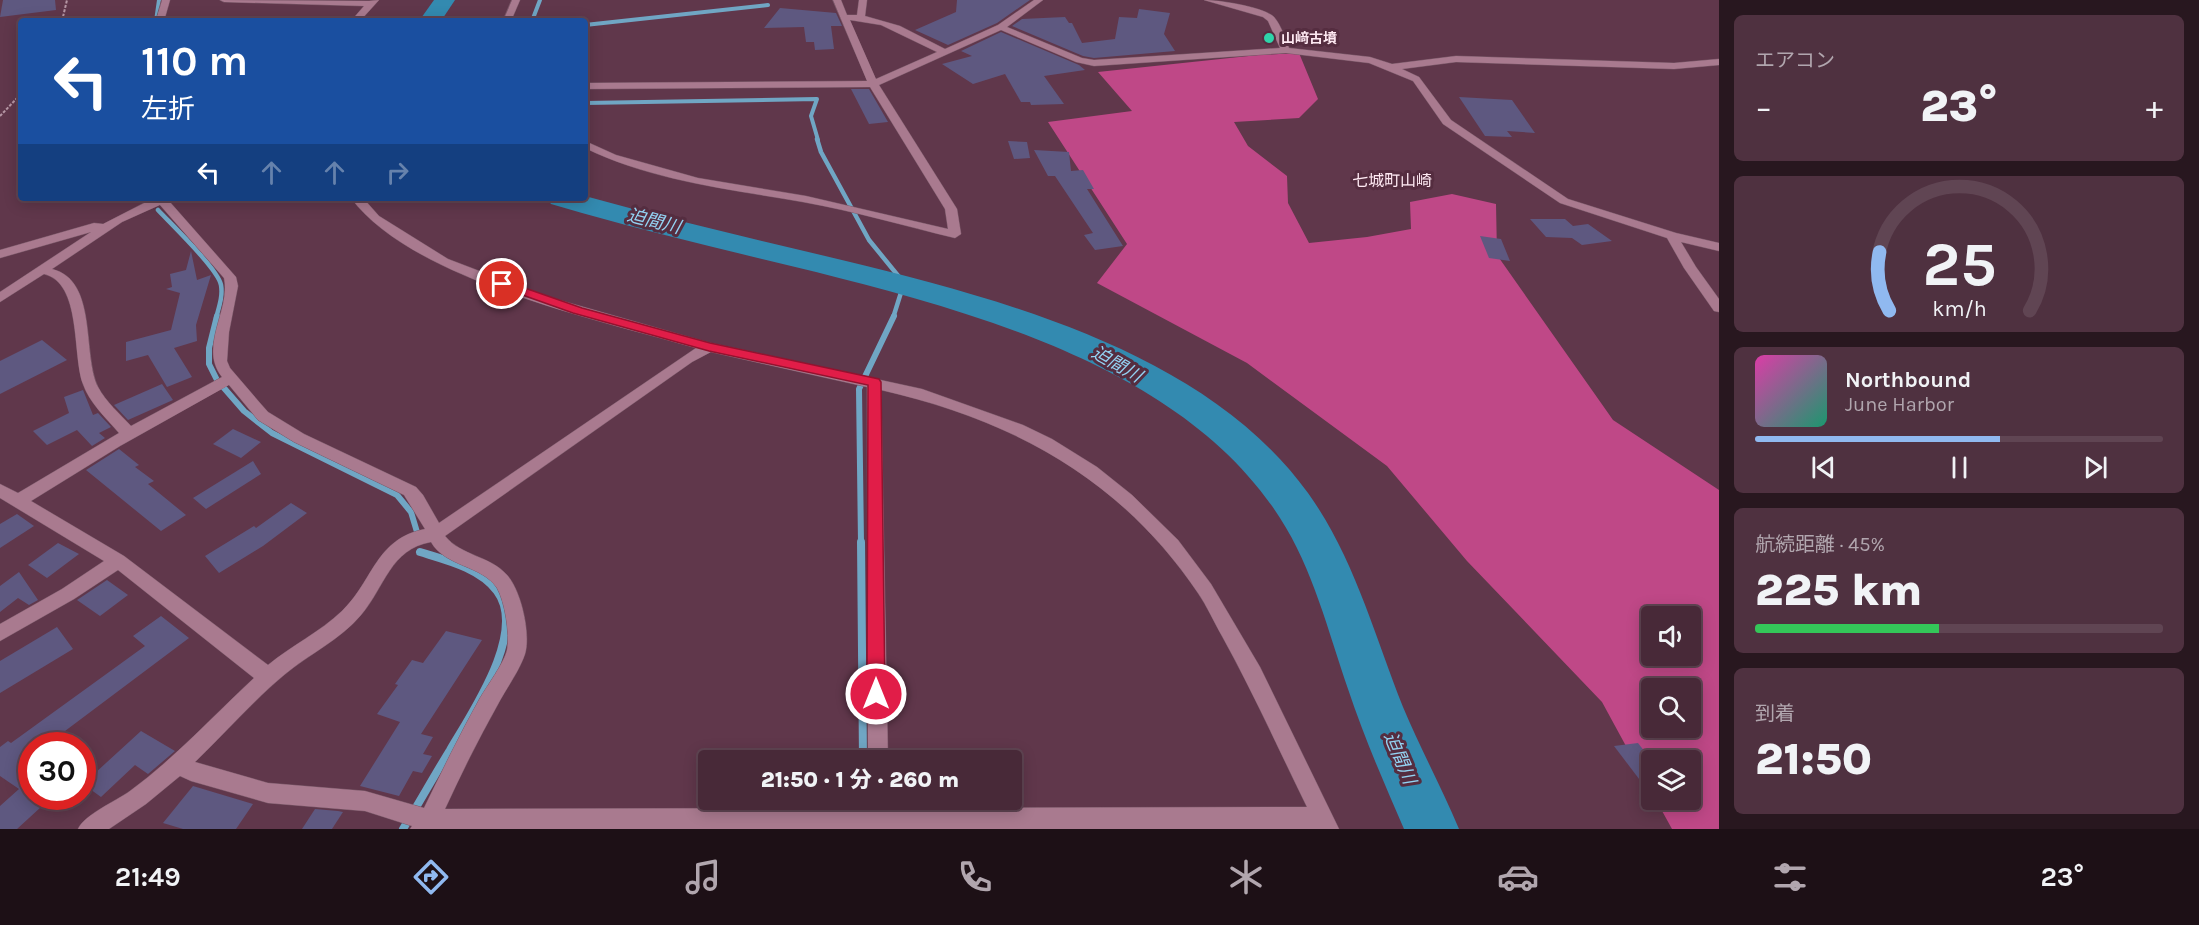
<!DOCTYPE html>
<html lang="ja">
<meta charset="utf-8">
<style>
:root{--surface:#482938;--page:#4f3140;--text:#f1f3f6;--muted:#b1a6ae;--line:#604553;--accent:#90b9f0}
body{margin:0;font-family:Karla,"Noto Sans JP",sans-serif;background:var(--page);color:var(--text);height:100vh;display:flex;flex-direction:column;font-size:22px;white-space:nowrap}
*{box-sizing:border-box;margin:0}
p{font-size:20px;color:var(--muted)}
.icon{flex:none;width:33px;height:33px;fill:none;stroke:currentColor;stroke-width:2;stroke-linecap:round;stroke-linejoin:round}
.map{position:relative;flex:1;overflow:hidden}
.details{display:flex;flex-direction:column;gap:15px;padding:15px;background:#28171f;width:480px}
.details>*{flex:none}
.guide{position:absolute;left:18px;top:18px;width:570px;height:183px;border-radius:6px;box-shadow:0 3px 15px #0003,0 0 0 2px var(--line);background:#1a4fa0;color:#fff;overflow:hidden}
.buttons{position:absolute;left:1641px;top:606px;display:grid;gap:12px}
.buttons a{display:grid;place-items:center;width:60px;height:60px;border-radius:6px;background:var(--surface);box-shadow:0 3px 15px #0003,0 0 0 2px var(--line);font-size:30px}
.speed{position:absolute;left:18px;top:732px;display:flex;gap:12px;font-size:30px;font-weight:700;text-align:center}
.speed>*{display:grid;place-content:center;width:78px;height:78px;border-radius:50%;background:var(--surface);box-shadow:0 3px 15px #0003,0 0 0 2px var(--line);line-height:1}
.speed .limit{border:9px solid #d22;background:#fff;color:#111}
.pin{position:absolute;display:grid;place-items:center;width:51px;height:51px;color:#fff;margin:-26px;border:3px solid #fff;border-radius:50%;box-shadow:0 2px 6px #0007}
.me{position:absolute;width:66px;margin:-33px;rotate:0deg;stroke-linejoin:round;filter:drop-shadow(0 0 4px #0008)}
.turn{display:flex;align-items:center;gap:21px;height:126px;padding:0 24px;font-size:27px}
.turn .icon{width:78px;height:78px;stroke-width:2.5}
.turn b{display:block;font-size:42px;line-height:51px}
.lanes{display:flex;align-items:center;height:57px;padding:0 24px;background:#0003;justify-content:center;gap:30px;direction:ltr}
.lanes .off{opacity:.35}
.big{font-size:45px;font-weight:800;line-height:1.1}
.details .card{flex:1;display:flex;flex-direction:column;justify-content:center;gap:9px;min-width:0;padding:0 21px;border-radius:9px;background:var(--page)}
.details .dial{align-items:center;gap:0}
.dial svg{height:156px;overflow:visible;fill:none;stroke:var(--line);stroke-width:7;stroke-linecap:round;text-anchor:middle}
.dial text{fill:var(--text);stroke:none}
.song{display:flex;align-items:center;gap:18px}
.cover{width:72px;height:72px;border-radius:9px;background:linear-gradient(135deg,hsl(320 70% 55%),hsl(160 70% 35%))}
.played{height:6px;border-radius:3px;background:linear-gradient(90deg,var(--accent) 60%,var(--line) 60%)}
.keys{display:flex;justify-content:space-around;direction:ltr}
.heat{display:flex;justify-content:space-between;align-items:center;font-size:33px;direction:ltr}
.charge{height:9px;border-radius:4px;background:linear-gradient(90deg,#34c759 45%,var(--line) 0)}
.trip{position:absolute;left:698px;top:750px;width:324px;height:60px;border-radius:6px;background:var(--surface);box-shadow:0 3px 15px #0003,0 0 0 2px var(--line);font-weight:800;line-height:60px;text-align:center}
.tab-bar{display:flex;height:96px;justify-content:space-around;align-items:center;background:#1d1016;color:var(--muted)}
.tab-bar .icon{width:42px;height:42px}
.tab-bar .active{color:var(--accent)}
.tab-bar b{font-size:27px;color:var(--text)}
main{display:flex;flex:1;min-height:0}
.map>svg:first-child{display:block}
.forest{fill:#bf4887;fill-rule:evenodd}
.lines{fill:none;stroke-linecap:round;stroke-linejoin:round}
.stream-far3{stroke:#70a6c4;stroke-width:4}
.stream-far2{stroke:#70a6c4;stroke-width:4.5}
.stream-far1{stroke:#70a6c4;stroke-width:6}
.stream{stroke:#70a6c4;stroke-width:8}
.river{fill:#338ab0;fill-rule:evenodd}
.building{fill:#5e5880}
.minor-casing{stroke:#785767;stroke-width:1}
.path{stroke:#b697a5;stroke-width:2;stroke-dasharray:3 1.5;stroke-linecap:butt}
.minor{fill:#a97a8f;fill-rule:evenodd}
.route{fill:#e11d48;stroke:#92132f;stroke-width:1.5}
.poi-dot{fill:#2fd4aa;stroke:#552d40;stroke-width:2}
.labels{text-anchor:middle;dominant-baseline:central;stroke-width:6;stroke-linejoin:round;paint-order:stroke}
.far-poi-label{font-size:14px;font-weight:bold;fill:#fee9f2;stroke:#552d40;text-anchor:start}
.far-quarter-label{font-size:16px;fill:#fee9f2;stroke:#552d40}
.water-label{font-size:18px;font-style:italic;fill:#94d3f3;stroke:#552d40}
</style>
<main>
<div class="map">
<svg width="1719" height="829" viewBox="0 0 1719 829">
<rect width="100%" height="100%" fill="#60374b"/>
<path class="forest" d="M1299 53 1318 99 1299 118 1234 122 1248 146 1287 176 1288 203 1309 243 1367 237 1411 229 1410 202 1452 194 1496 204 1497 255 1613 420 1719 490V829H1672L1656 800H1690V760H1652L1651 792 1602 702 1467 561 1387 466 1247 363 1097 283 1127 244 1048 122 1132 111 1098 72 1258 55ZM1652 616H1690V656H1652ZM1652 688H1690V728H1652Z"/>
<g class="lines">
<g class="stream-far3">
<polyline points="156,21 159,0"/>
<polyline points="532,21 540,0"/>
<polyline points="585,25 768,5"/>
<polyline points="585,103 817,99 811,116 818,140"/>
</g>
<g class="stream-far2">
<polyline points="817,139 821,152 869,240 904,283 893,318"/>
<path d="M158 210C171 224 218 269 221 285 223 296 219 307 216 318"/>
</g>
<g class="stream-far1">
<polyline points="217,316 209,348 209,364 217,380 244,411 272,433 397,495 411,512 417,532"/>
<polyline points="861,543 859,389 894,316"/>
</g>
<g class="stream">
<polyline points="861,542 863,760"/>
<polyline points="863,800 863,829"/>
<path d="M403 829C419 803 434 776 450 750 471 714 528 632 497 591 480 568 446 560 420 552"/>
</g>
<g class="river">
<polygon points="434,0 455,0 441,21 419,21"/>
<path d="M585 196C671 220 759 240 846 261 1005 300 1207 353 1308 493 1354 557 1374 634 1403 707 1420 748 1442 788 1459 829H1404C1384 783 1364 737 1348 689 1328 631 1313 569 1280 518 1185 369 977 313 816 272 738 253 660 235 582 213L551 204 547 198H585Z"/>
</g>
</g>
<g class="building">
<polygon points="3,0 55,0 56,10 0,17"/>
<polygon points="957,0 1030,0 997,23 948,45 915,30 956,12"/>
<polygon points="780,8 836,13 842,26 831,26 834,49 815,50 814,42 806,42 804,27 764,28"/>
<polygon points="1139,9 1170,13 1164,34 1175,51 1094,58 1083,56 1012,26 1022,19 1065,17 1069,23 1072,23 1082,43 1115,39 1119,17 1137,18"/>
<polygon points="1001,32 1079,65 1085,70 1044,76 1064,104 1031,105 1030,102 1021,102 1005,74 973,84 942,64 972,56 961,51"/>
<polygon points="851,89 869,89 888,122 869,124"/>
<polygon points="1459,97 1512,100 1535,133 1507,131 1512,137 1485,136"/>
<polygon points="1008,141 1027,142 1030,158 1014,159"/>
<polygon points="1034,150 1069,152 1071,171 1083,170 1094,189 1087,189 1123,246 1095,250 1084,235 1093,233 1055,176 1048,176"/>
<polygon points="1530,219 1565,219 1573,226 1588,224 1612,241 1582,245 1572,238 1546,237"/>
<polygon points="1480,236 1501,239 1510,261 1489,258"/>
<polygon points="191,251 197,280 211,275 196,325 197,341 174,348 192,377 167,387 148,355 126,361 126,342 171,330 180,293 166,289 172,287 170,274 186,270"/>
<polygon points="42,340 67,360 0,394 0,361"/>
<polygon points="162,384 173,400 128,420 114,405"/>
<polygon points="83,390 93,415 98,413 111,427 99,433 105,438 92,446 77,430 47,445 33,431 69,413 64,397"/>
<polygon points="233,429 261,442 241,458 213,444"/>
<polygon points="119,449 139,465 135,467 154,481 148,484 186,515 161,531 86,470"/>
<polygon points="253,461 261,474 206,509 193,498"/>
<polygon points="291,503 307,513 263,546 219,573 205,556 254,526 256,528"/>
<polygon points="17,514 34,526 0,548 0,524"/>
<polygon points="58,543 79,554 47,578 28,565"/>
<polygon points="19,572 38,600 29,605 18,598 0,612 0,586"/>
<polygon points="107,580 128,595 100,616 77,600"/>
<polygon points="161,616 189,638 45,746 32,746 32,796 53,796 17,829 0,829 0,806 19,789 0,776 0,747 8,741 11,743 145,646 133,636"/>
<polygon points="57,627 73,649 0,693 0,661"/>
<polygon points="446,631 482,640 421,734 433,737 423,754 432,756 422,773 413,771 399,796 360,786 400,722 377,714 398,685 395,684 412,660 423,663"/>
<polygon points="141,731 175,751 148,774 135,765 101,797 83,784"/>
<polygon points="1638,743 1652,761 1652,796 1614,746"/>
<polygon points="193,786 253,804 236,829 183,829 163,823"/>
<polygon points="315,809 338,811 343,812 332,829 302,829"/>
</g>
<g class="lines">
<defs>
<g id="minor">
<polygon points="162,0 170,0 164,21 156,21"/>
<polygon points="220,0 369,1 379,0 360,21 351,21 364,6 224,2"/>
<polygon points="512,0 520,0 511,21 503,21"/>
<path d="M833 0H841L847 15H857L859 0H867L865 16 900 26 945 49 998 25 1034 0H1043L1007 27 1082 58 1094 60 1280 48 1268 21 1263 17 1204 0C1219 0 1264 7 1274 17 1281 25 1285 38 1289 48L1370 57 1392 64 1456 56 1674 63 1719 59V65L1674 69 1456 62 1402 69 1419 77 1451 120 1568 199 1676 233 1719 243V251L1681 242 1696 267 1719 299V312L1714 311 1684 268 1667 238 1560 203 1443 124 1413 81 1369 63 1286 53 1094 66 1076 62 1001 30 879 85 957 209 961 234 955 238C905 226 854 211 803 202 729 189 653 181 585 148V141L616 155 698 178 806 196 948 229 945 209 870 87 585 89V83L867 81ZM850 20 881 25 937 52 876 79Z"/>
<path d="M154 198H171L169 201 236 277 238 286 229 332 227 361 230 368 260 403 268 412 304 434 416 487 423 495 439 523 696 348C600 320 412 280 351 198H363L379 216 448 259 545 296 710 343 922 389 1023 425 1052 439 1097 467 1132 495 1178 540 1211 584 1260 667 1339 829H410L412 826 365 811 268 803 191 781 180 776 146 804 109 829H78C84 815 116 801 130 791 175 758 213 716 254 678L118 570 74 599 0 641V624L62 589 104 561 0 498V484L18 493 119 433C106 418 89 402 83 384 72 354 82 283 44 274L0 302V292L91 232 0 258V250L94 223 103 224ZM160 205 224 278C231 310 198 347 222 377L131 426C120 414 106 402 98 387 82 354 98 280 52 269L122 222ZM711 352 867 387 868 760H888L881 390C1013 420 1121 479 1198 593 1207 606 1214 622 1222 636 1253 692 1279 750 1307 807L892 808 891 800H871V808L445 809C461 774 478 740 497 706 505 690 519 672 525 654 531 634 521 590 507 575 491 556 461 556 445 536L692 362ZM229 385 258 420 294 442 404 495 425 529C375 539 374 580 342 611 320 632 291 646 268 665L124 556 31 501 120 446ZM431 542C445 567 482 565 497 588 505 602 510 634 507 650 504 663 487 686 480 698 460 734 442 771 424 808L365 791 268 783 195 762C225 733 253 701 284 675 309 654 340 640 361 615 385 587 390 549 431 542Z"/>
</g>
</defs>
<use href="#minor" class="minor-casing"/>
<g class="path">
<polyline points="62,21 67,0"/>
<polyline points="0,116 21,94"/>
</g>
<use href="#minor" class="minor"/>
</g>
<polygon class="route" points="502,280 582,308 710,343 879,379 881,382 885,694 883,700 876,702 870,700 867,694 868,385 709,351 573,313 497,286 496,284"/>
<circle class="poi-dot" cx="1269" cy="38" r="6"/>
<g class="labels">
<g class="far-poi-label">
<text x="1281" y="38">山﨑古墳</text>
</g>
<g class="far-quarter-label">
<text x="1392" y="180">七城町山崎</text>
</g>
<g class="water-label">
<text transform="translate(654 221) rotate(14)">迫間川</text>
<text transform="translate(1117 364) rotate(30)">迫間川</text>
<text transform="translate(1400 758) rotate(67)">迫間川</text>
</g>
</g>
</svg>
<div class="buttons">
<a><svg class="icon" aria-label="sound" viewBox="0 0 24 24"><path d="M4 9h4l5-4v14l-5-4H4zM17 9q2 3 0 6"/></svg></a>
<a><svg class="icon" aria-label="search" viewBox="0 0 24 24"><circle cx="10" cy="10" r="6"/><path d="M15 15l6 6"/></svg></a>
<a><svg class="icon" aria-label="layers" viewBox="0 0 24 24"><path d="M12 4l9 5-9 5-9-5zM3 14l9 5 9-5"/></svg></a>
</div>
<div class="speed"><div class="limit">30</div></div>
<div class="pin" style="left:502px;top:284px;background:#d93025"><svg class="icon" aria-label="arrive" viewBox="0 0 24 24"><path d="M6 21V4h12l-3 4 3 4H6"/></svg></div>
<svg class="me" style="left:876px;top:694px" viewBox="-20 -20 40 40"><circle r="17" fill="#e11d48" stroke="#fff" stroke-width="3"/><path d="M0-11L8 9 0 5-8 9z" fill="#fff"/></svg>
<div class="trip">21:50 · 1 分 · 260 m</div>
<div class="guide">
<div class="turn"><svg class="icon" aria-label="left" viewBox="0 0 24 24"><path d="M17 20v-9H6M10 6l-5 5 5 5"/></svg><div><b>110 m</b>左折</div></div>
<div class="lanes"><svg class="icon" aria-label="left" viewBox="0 0 24 24"><path d="M17 20v-9H6M10 6l-5 5 5 5"/></svg><svg class="icon off" aria-label="ahead" viewBox="0 0 24 24"><path d="M12 20V5M6 11l6-6 6 6"/></svg><svg class="icon off" aria-label="ahead" viewBox="0 0 24 24"><path d="M12 20V5M6 11l6-6 6 6"/></svg><svg class="icon off" aria-label="right" viewBox="0 0 24 24"><path d="M7 20v-9h11M14 6l5 5-5 5"/></svg></div>
</div>
</div>
<section class="details">
<div class="card"><p>エアコン</p>
<div class="heat"><a>−</a><b class="big">23°</b><a>+</a></div>
</div>
<div class="card dial"><svg viewBox="0 0 100 80">
<path d="M14 69A42 42 0 1 1 86 69"/>
<path d="M14 69A42 42 0 0 1 9 39" stroke="#90b9f0"/>
<text x="50" y="56" font-size="32" font-weight="700">25</text>
<text x="50" y="72" font-size="11">km/h</text>
</svg></div>
<div class="card">
<div class="song"><i class="cover"></i><div><b>Northbound</b><p>June Harbor</p></div></div>
<div class="played"></div>
<div class="keys"><svg class="icon" aria-label="previous" viewBox="0 0 24 24"><path d="M18 5L8 12l10 7zM5 5v14"/></svg><svg class="icon" aria-label="pause" viewBox="0 0 24 24"><path d="M8 5v14M16 5v14"/></svg><svg class="icon" aria-label="next" viewBox="0 0 24 24"><path d="M6 5l10 7-10 7zM19 5v14"/></svg></div>
</div>
<div class="card"><p>航続距離 · 45%</p><b class="big">225 km</b><div class="charge"></div></div>
<div class="card"><p>到着</p><b class="big">21:50</b></div>
</section>
</main>
<nav class="tab-bar">
<b>21:49</b>
<svg class="icon active" aria-label="directions" viewBox="0 0 24 24"><path d="M12 3l9 9-9 9-9-9zM9 14v-3h6M13 9l2 2-2 2"/></svg>
<svg class="icon" aria-label="music" viewBox="0 0 24 24"><path d="M9 18V5l10-2v13"/><circle cx="6" cy="18" r="3"/><circle cx="16" cy="16" r="3"/></svg>
<svg class="icon" aria-label="phone" viewBox="0 0 24 24"><path d="M5 4h4l2 5-3 2q2 4 5 5l2-3 5 2v4C11 20 4 13 5 4z"/></svg>
<svg class="icon" aria-label="climate" viewBox="0 0 24 24"><path d="M12 3v18M4 7l16 10M4 17L20 7"/></svg>
<svg class="icon" aria-label="car" viewBox="0 0 24 24"><path d="M5 17H2v-5l4-1 3-4h7l3 4 3 1v5h-3M9 17h6M6 11h13"/><circle cx="7" cy="17" r="2"/><circle cx="17" cy="17" r="2"/></svg>
<svg class="icon" aria-label="filters" viewBox="0 0 24 24"><path d="M4 7h16M4 17h16"/><circle cx="9" cy="7" r="2"/><circle cx="15" cy="17" r="2"/></svg>
<b>23°</b>
</nav>
